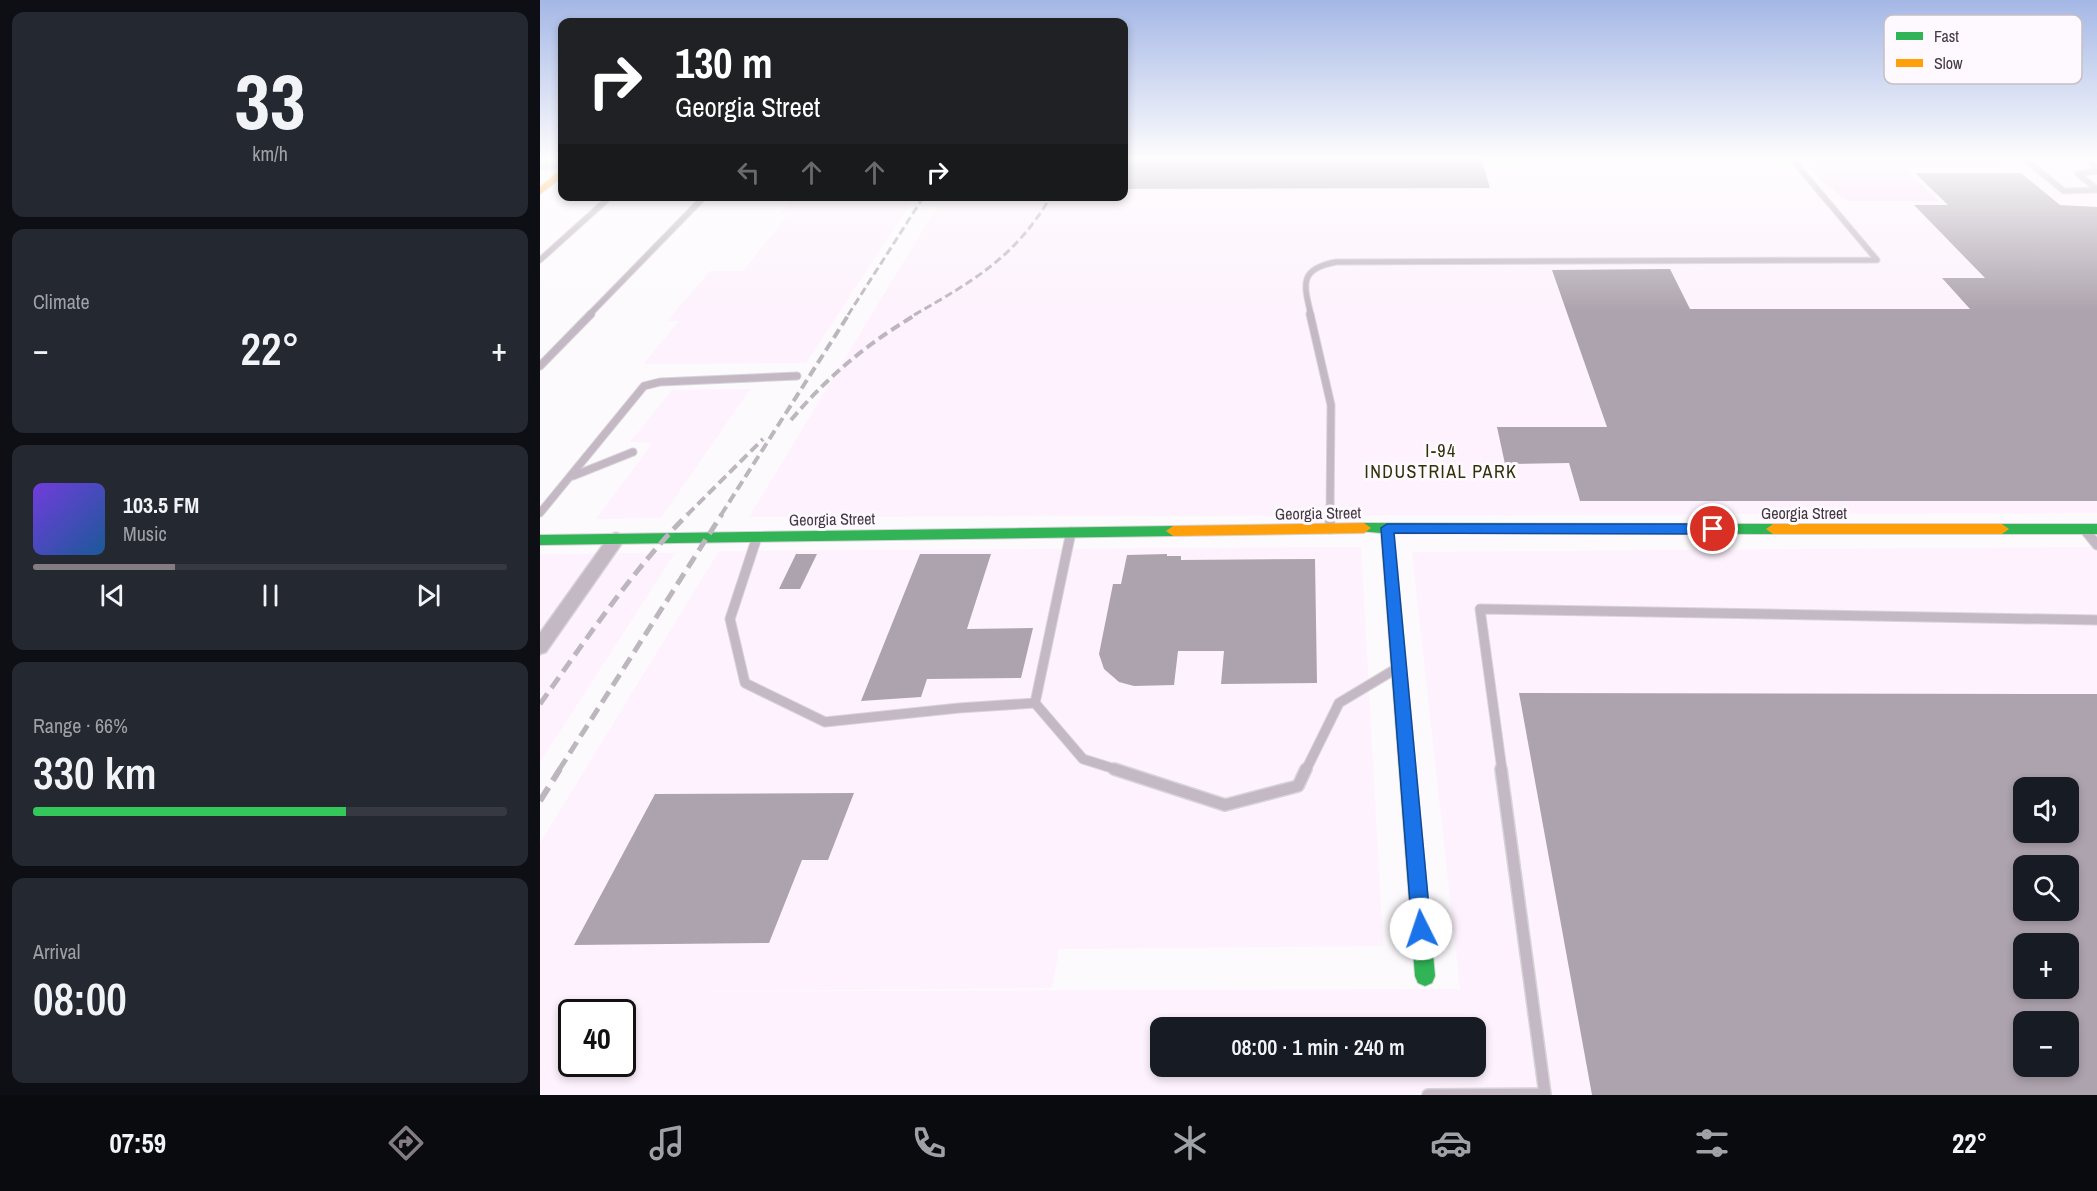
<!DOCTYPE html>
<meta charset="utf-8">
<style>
:root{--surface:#171b24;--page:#242831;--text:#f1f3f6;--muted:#9ea1a6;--line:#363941;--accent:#837c83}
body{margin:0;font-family:"Archivo Narrow",sans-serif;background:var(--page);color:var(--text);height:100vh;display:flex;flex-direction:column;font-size:22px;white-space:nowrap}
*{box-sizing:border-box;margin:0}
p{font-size:20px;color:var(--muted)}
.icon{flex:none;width:33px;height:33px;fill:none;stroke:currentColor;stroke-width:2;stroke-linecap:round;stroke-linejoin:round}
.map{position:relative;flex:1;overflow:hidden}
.side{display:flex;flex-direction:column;gap:12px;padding:12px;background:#0d0f14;width:540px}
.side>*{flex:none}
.top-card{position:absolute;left:18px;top:18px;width:570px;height:183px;border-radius:12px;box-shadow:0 3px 9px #0003;background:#202124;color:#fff;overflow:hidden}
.controls{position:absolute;left:1473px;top:777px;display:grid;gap:12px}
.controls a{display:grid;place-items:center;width:66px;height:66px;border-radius:12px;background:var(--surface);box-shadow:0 3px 9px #0003;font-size:30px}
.speed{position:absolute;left:18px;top:999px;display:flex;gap:12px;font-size:30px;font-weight:700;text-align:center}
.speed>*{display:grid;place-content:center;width:78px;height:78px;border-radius:50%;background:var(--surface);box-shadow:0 3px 9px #0003;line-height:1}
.speed .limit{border:3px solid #111;border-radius:9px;background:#fff;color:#111}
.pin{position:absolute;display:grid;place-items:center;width:51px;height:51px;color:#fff;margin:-26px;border:3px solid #fff;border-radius:50%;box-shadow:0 2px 6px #0007}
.me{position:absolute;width:66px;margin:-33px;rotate:356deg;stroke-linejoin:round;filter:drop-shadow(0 0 4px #0008)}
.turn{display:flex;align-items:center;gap:21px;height:126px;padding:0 18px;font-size:27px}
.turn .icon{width:78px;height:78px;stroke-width:2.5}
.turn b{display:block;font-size:42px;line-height:51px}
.lanes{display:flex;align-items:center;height:57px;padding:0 18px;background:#0003;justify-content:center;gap:30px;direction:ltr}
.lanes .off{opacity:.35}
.big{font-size:45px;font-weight:600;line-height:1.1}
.side .card{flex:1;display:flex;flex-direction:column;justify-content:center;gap:9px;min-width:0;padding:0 21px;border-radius:12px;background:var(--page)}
.side .dial{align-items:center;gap:0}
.dial b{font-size:78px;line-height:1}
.song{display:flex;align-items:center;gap:18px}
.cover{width:72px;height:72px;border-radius:9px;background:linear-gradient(135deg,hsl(260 70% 55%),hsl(210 70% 35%))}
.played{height:6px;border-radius:3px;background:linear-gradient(90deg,var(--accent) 30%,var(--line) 30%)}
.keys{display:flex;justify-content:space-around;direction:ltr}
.heat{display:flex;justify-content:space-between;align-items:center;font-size:33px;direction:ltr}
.charge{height:9px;border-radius:4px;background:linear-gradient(90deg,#34c759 66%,var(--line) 0)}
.trip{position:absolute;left:610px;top:1017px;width:336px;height:60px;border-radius:12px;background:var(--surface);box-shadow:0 3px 9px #0003;font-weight:600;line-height:60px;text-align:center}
.tab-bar{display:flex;height:96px;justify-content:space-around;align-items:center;background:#090b0e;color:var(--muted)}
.tab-bar .icon{width:42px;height:42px}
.tab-bar .on{color:var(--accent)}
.tab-bar b{font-size:27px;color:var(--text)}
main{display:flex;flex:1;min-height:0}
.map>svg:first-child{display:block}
.built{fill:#fdf2fd;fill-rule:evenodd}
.green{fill:#f8dff9}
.building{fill:#ada3ae;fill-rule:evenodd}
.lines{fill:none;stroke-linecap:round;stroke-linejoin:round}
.lane-far3-casing{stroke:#d7d4d7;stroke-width:7}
.lane-far2-casing{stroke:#d7d4d7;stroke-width:9}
.lane-far1-casing{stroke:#d7d4d7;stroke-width:11}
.lane-casing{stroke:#d7d4d7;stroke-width:14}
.street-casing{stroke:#d7d4d7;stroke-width:3}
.fast-casing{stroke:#d7d4d7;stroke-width:2}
.slow-casing{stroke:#d7d4d7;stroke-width:2}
.lane-far3{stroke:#c3b8c4;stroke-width:5}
.lane-far2{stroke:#c3b8c4;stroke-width:7}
.lane-far1{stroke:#c3b8c4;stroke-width:9}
.lane{stroke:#c3b8c4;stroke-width:11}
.street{fill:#c3b8c4;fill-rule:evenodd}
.fast{fill:#30b455;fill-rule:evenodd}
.slow{fill:#ff9f0a;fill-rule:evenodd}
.rail-far3{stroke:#bdb6be;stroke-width:3;stroke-dasharray:8 4;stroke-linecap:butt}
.rail-far2{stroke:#bdb6be;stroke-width:4;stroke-dasharray:10 5;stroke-linecap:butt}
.rail-far1{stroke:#bdb6be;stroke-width:5;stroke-dasharray:13 7;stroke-linecap:butt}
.rail{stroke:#bdb6be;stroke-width:6;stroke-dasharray:16 8;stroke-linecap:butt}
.route{fill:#1a73e8;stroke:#114b97;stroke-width:1.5}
.labels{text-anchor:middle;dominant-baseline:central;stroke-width:6;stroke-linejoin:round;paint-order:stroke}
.street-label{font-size:16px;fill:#423842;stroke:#fef9fe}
.neighbourhood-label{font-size:18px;letter-spacing:1.5px;fill:#2d3209;stroke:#fef9fe}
.key{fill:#fef9fe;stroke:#c6bfc6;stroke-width:1.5}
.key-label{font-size:16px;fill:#423842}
</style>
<main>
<section class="side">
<div class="card dial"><b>33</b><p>km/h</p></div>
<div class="card"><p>Climate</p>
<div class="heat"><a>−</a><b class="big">22°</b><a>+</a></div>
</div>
<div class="card">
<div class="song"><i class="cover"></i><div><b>103.5 FM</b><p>Music</p></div></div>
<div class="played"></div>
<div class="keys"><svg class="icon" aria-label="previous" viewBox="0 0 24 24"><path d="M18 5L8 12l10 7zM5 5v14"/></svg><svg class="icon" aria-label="pause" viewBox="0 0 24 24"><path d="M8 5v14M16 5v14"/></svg><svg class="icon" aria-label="next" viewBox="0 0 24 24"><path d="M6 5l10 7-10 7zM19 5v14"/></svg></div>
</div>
<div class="card"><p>Range · 66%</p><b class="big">330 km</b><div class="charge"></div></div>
<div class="card"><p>Arrival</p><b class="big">08:00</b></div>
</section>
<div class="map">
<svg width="1557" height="1095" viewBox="0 0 1557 1095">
<rect width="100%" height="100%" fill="#fdfafd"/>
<g class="built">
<polygon points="584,158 1557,158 1557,513 209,517 403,197 584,196"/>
<polygon points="254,197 375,197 266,363 103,364 139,321 127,321 170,271 203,271 248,215 240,214"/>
<polygon points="210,389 121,518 56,519 113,443 90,442 132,390"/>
<path d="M821 547 843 946 519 949 512 988 95 992 920 989 872 552 1557 547V1095H0V843L179 551ZM1484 788H1528V832H1484ZM1484 866H1528V910H1484ZM1484 944H1528V988H1484ZM32 1012H82V1064H32ZM1484 1022H1528V1066H1484ZM621 1028H936V1066H621Z"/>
<polygon points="135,553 0,762 0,554"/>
</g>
<polygon class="green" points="1263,158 1463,158 1476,168 1365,169 1398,201 1307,201 1283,182"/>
<g class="building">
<polygon points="584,158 941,158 950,188 584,189"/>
<polygon points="1375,173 1481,173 1520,205 1557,207 1557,501 1040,501 1029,463 965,464 957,427 1067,427 1012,270 1130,269 1150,309 1430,309 1402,278 1445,278 1374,205 1408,205"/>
<polygon points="256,554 277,554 260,589 239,589"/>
<polygon points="380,554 451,554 427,629 493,628 481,678 387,679 381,697 321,701"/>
<polygon points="627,554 627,556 641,556 641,560 775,559 777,683 681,684 684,651 638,651 634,685 594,686 579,682 564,669 559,654 573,584 581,584 587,555"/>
<path d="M979 693 1557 694V1095H1052ZM1484 788H1528V832H1484ZM1484 866H1528V910H1484ZM1484 944H1528V988H1484ZM1484 1022H1528V1066H1484Z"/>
<polygon points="314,793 288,860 262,860 229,943 34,945 115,794"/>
</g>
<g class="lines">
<defs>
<g id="lane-far3">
<polyline points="1483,158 1524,191 1557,190"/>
<polyline points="1549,158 1557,171"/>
<polyline points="1557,171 1538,174 1557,189"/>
<polyline points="0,260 71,196"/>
<polyline points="49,315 165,196"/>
<path d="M771 315C764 285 758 269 796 262L1337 260 1251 158"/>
</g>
<g id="lane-far2">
<polyline points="770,314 791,405 790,515"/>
<polyline points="0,366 51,314"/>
<polyline points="33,476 93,452"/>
<polyline points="0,513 104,386 120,382 257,376"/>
</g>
<g id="lane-far1">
<polyline points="790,529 790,514"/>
<polyline points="1544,529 1557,545"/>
<polyline points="217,537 190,619 205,683 285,722 419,708 495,703 531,532"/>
<polyline points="495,703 543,759 578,770"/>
<polyline points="766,770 799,703 854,670"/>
<polyline points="962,770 940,609 1557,620"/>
</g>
<g id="lane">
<polyline points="574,769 685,805 758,786 766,769"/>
<polyline points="888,1095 1005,1094 961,769"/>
</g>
<g id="street">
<rect x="0" y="163" width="22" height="6"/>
<polygon points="76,533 82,535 84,539 82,543 6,652 0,654 0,633 70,535"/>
</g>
<g id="fast">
<polygon points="824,523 1233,524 1240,529 1233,534 854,533 895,976 892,983 885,986 878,983 875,976 841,533 819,531 817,528 819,525"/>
<polygon points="1462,524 1557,524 1557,534 1462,534 1455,529"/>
<polygon points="633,526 640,531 633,536 0,545 0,535"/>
</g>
<g id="slow">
<polygon points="19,171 22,171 22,177 0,194 0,187"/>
<polygon points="824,523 831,528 824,533 633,536 626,531 633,526"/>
<polygon points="1233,524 1462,524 1469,529 1462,534 1233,534 1226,529"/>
</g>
</defs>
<use href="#lane-far3" class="lane-far3-casing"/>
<use href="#lane-far2" class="lane-far2-casing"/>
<use href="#lane-far1" class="lane-far1-casing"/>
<use href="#lane" class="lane-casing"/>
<use href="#street" class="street-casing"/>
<use href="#fast" class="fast-casing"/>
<use href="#slow" class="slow-casing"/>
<use href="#lane-far3" class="lane-far3"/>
<use href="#lane-far2" class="lane-far2"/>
<use href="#lane-far1" class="lane-far1"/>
<use href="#lane" class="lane"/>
<use href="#street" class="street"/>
<use href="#fast" class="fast"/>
<use href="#slow" class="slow"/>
<g class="rail-far3">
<polyline points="308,315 384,196"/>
<path d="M374 315C433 281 476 257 511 196"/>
</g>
<g class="rail-far2">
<path d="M251 420C288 376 328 343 377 314"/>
<polyline points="147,515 223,439"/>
<polyline points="181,515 309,314"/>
</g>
<g class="rail-far1">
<path d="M0 704C45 641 94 568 148 514"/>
<polyline points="19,770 182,514"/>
</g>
<polyline class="rail" points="0,801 20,769"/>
</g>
<linearGradient id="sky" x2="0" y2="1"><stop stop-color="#a4b7e5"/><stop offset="0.51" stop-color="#fefdfe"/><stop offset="1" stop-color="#fefdfe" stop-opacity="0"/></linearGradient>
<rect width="1557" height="311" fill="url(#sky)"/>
<polygon class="route" points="847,524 1173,524 1179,529 1173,534 854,533 891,929 888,936 881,938 875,936 872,929 841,528"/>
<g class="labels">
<g class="street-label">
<text transform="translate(778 513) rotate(-1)">Georgia Street</text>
<text x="1264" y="513">Georgia Street</text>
<text transform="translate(292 519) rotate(-1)">Georgia Street</text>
</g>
<g class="neighbourhood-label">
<text x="901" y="450">I-94<tspan x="901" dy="21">INDUSTRIAL PARK</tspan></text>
</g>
</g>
<rect x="1344" y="15" width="198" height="69" rx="9" class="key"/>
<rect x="1356" y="32" width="27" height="8" fill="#30b455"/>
<rect x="1356" y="59" width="27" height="8" fill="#ff9f0a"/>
<g class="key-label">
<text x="1394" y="42">Fast</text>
<text x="1394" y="69">Slow</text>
</g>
</svg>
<div class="controls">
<a><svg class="icon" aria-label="sound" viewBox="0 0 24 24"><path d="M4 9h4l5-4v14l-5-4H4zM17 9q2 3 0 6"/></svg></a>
<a><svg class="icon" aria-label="search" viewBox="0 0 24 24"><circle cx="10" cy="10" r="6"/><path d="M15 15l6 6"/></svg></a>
<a>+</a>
<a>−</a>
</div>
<div class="speed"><div class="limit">40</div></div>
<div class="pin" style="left:1173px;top:529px;background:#d93025"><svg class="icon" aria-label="arrive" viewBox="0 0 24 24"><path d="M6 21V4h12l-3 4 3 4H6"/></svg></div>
<svg class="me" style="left:881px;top:929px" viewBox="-20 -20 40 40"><circle r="19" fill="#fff"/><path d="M0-13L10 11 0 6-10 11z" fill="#1a73e8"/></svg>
<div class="trip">08:00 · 1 min · 240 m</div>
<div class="top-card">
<div class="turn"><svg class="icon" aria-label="right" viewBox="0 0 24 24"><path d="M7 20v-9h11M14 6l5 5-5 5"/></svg><div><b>130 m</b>Georgia Street</div></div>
<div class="lanes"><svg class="icon off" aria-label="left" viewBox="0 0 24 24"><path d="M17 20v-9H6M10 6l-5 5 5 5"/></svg><svg class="icon off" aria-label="ahead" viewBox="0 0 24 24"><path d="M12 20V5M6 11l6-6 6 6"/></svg><svg class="icon off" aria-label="ahead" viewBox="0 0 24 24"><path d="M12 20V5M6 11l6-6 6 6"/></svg><svg class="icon" aria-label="right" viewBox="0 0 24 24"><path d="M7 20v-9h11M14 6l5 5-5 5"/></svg></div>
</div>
</div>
</main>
<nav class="tab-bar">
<b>07:59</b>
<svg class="icon on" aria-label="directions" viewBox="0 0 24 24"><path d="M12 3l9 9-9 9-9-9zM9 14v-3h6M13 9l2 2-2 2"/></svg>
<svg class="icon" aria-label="music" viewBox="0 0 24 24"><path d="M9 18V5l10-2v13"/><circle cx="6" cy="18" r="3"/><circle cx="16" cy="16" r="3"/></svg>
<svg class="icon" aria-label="phone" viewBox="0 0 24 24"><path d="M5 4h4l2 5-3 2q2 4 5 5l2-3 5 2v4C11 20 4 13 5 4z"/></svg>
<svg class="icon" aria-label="climate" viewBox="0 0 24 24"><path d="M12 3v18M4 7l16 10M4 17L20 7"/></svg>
<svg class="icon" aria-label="car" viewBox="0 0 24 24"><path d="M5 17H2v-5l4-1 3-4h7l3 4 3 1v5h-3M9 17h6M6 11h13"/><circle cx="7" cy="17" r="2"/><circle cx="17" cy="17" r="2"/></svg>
<svg class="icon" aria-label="filters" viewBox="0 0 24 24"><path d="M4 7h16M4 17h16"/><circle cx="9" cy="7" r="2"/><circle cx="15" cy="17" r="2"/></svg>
<b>22°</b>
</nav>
